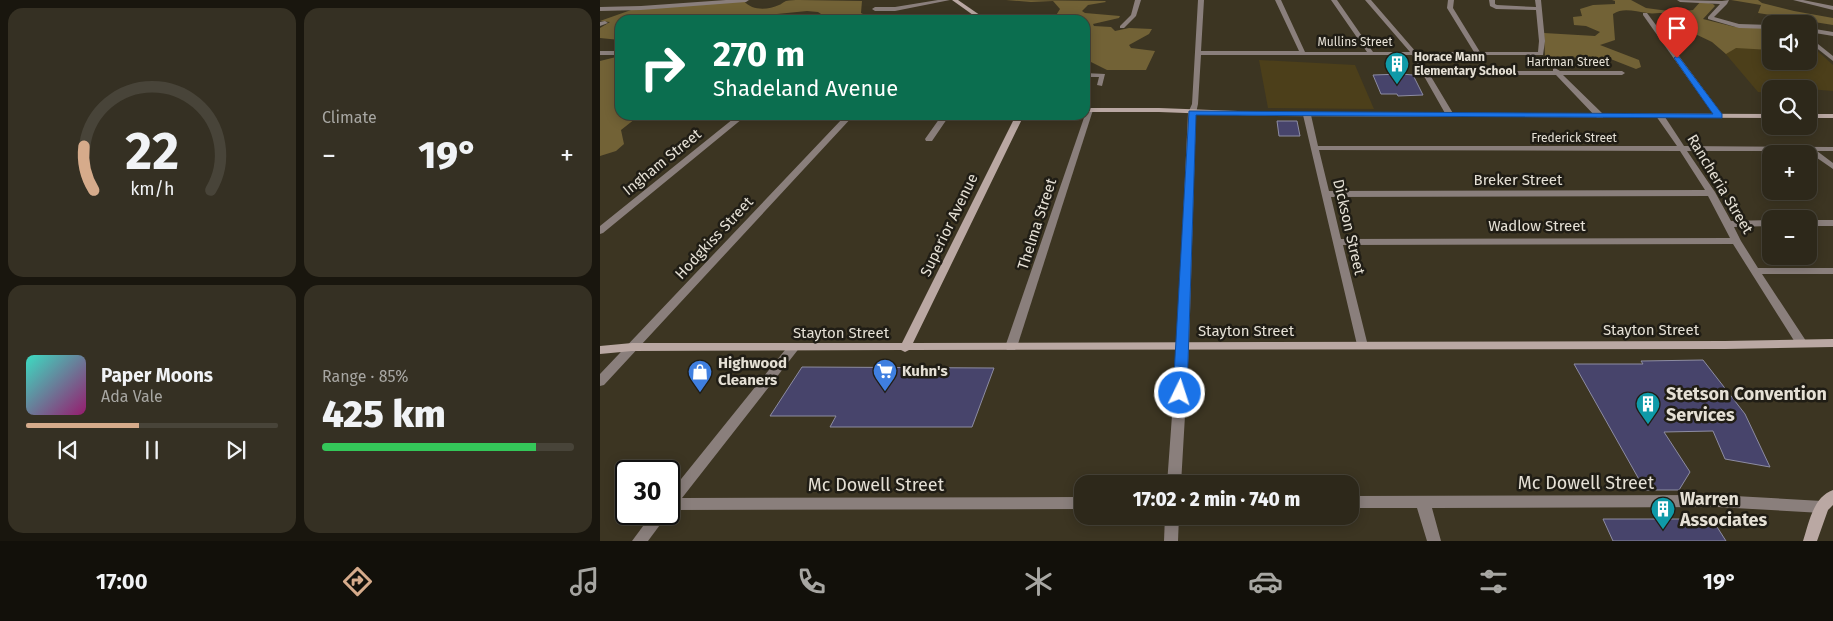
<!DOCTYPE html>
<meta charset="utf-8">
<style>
:root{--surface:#2d281a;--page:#353023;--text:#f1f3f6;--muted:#a7a6a2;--line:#484439;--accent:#d6ab8b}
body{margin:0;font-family:"Fira Sans",sans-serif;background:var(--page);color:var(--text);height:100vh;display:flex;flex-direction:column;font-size:19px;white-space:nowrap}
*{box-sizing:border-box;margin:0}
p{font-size:16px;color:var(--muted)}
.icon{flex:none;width:28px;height:28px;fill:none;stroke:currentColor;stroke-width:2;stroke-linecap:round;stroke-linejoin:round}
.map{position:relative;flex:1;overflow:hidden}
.side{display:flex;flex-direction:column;gap:8px;padding:8px;background:#19160e;width:600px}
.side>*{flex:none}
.banner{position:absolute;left:15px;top:15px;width:475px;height:105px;border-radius:15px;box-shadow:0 2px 12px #0003,0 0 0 1px var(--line);background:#0b6e4f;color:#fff;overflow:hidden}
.fabs{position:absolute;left:1162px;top:15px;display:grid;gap:10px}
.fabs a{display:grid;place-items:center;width:55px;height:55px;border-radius:10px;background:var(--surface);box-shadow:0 2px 12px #0003,0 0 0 1px var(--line);font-size:25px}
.speed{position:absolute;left:15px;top:460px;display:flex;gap:10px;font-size:25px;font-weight:700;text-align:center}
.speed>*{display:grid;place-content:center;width:65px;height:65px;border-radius:50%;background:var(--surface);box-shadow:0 2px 12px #0003,0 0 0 1px var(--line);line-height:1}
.speed .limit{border:2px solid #111;border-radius:8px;background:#fff;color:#111}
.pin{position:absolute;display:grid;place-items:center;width:42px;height:42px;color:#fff;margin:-51px -21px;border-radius:50% 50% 50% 0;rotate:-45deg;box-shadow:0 0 5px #0007}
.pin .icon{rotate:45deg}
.me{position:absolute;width:55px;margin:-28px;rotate:4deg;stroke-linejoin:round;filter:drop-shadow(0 0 4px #0008)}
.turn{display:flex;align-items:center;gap:18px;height:105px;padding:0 15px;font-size:22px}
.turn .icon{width:65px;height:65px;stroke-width:2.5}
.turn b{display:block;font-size:35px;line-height:42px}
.big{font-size:38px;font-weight:800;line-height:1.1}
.side .widget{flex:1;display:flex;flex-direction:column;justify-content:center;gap:8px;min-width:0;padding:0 18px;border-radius:15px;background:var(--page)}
.side .dial{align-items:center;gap:0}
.dial svg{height:130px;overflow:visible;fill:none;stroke:var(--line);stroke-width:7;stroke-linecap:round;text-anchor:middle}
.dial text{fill:var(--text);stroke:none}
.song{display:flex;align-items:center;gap:15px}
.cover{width:60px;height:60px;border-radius:8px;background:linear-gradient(135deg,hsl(170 70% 55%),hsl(320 70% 35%))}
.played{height:5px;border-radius:2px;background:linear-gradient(90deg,var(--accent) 45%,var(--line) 45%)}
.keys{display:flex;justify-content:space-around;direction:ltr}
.heat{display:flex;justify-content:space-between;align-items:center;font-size:28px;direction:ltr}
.charge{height:8px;border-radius:4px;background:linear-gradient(90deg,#34c759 85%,var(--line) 0)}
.side .tiles{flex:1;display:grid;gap:8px;grid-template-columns:repeat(2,1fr)}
.trip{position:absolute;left:474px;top:475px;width:285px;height:50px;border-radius:15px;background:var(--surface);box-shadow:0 2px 12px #0003,0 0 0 1px var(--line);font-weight:800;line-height:50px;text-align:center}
.tab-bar{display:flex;height:80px;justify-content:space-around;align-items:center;background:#12100a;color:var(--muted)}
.tab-bar .icon{width:35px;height:35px}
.tab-bar .active{color:var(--accent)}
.tab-bar b{font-size:22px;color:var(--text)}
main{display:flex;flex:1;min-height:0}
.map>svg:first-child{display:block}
.green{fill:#4c3f1a}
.forest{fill:#726236}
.building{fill:#47446b;stroke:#8d8ca2}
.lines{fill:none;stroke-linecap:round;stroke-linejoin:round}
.street{fill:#8a7f7c;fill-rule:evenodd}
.secondary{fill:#baa8a3;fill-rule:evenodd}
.route{fill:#1a73e8;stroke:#114b97}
.labels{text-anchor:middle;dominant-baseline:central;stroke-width:5;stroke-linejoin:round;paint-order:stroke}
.far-street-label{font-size:12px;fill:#e5e0d5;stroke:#201d15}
.far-poi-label{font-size:12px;font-weight:bold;fill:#e5e0d5;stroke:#201d15;text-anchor:start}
.street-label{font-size:15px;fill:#e5e0d5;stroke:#201d15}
.poi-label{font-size:15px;font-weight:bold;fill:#e5e0d5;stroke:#201d15;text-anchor:start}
.near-poi-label{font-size:18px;font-weight:bold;fill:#e5e0d5;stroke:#201d15;text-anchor:start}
.near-street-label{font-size:18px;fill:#e5e0d5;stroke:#201d15}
</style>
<main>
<section class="side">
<div class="tiles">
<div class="widget dial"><svg viewBox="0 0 100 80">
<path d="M14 69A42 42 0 1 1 86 69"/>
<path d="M14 69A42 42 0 0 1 8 42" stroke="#d6ab8b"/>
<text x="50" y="56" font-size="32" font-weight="700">22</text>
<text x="50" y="72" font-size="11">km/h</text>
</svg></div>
<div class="widget"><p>Climate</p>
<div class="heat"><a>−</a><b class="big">19°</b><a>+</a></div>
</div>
<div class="widget">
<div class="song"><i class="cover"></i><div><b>Paper Moons</b><p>Ada Vale</p></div></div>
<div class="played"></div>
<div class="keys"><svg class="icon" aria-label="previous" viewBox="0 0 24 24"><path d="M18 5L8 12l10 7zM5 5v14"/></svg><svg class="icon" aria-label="pause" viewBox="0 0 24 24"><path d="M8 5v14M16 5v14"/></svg><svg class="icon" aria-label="next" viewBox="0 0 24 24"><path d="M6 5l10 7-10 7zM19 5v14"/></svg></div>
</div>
<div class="widget"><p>Range · 85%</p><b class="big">425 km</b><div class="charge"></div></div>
</div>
</section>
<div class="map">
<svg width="1233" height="541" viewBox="0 0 1233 541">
<rect width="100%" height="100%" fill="#3c3522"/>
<g class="green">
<polygon points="1113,39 1171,43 1171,61 1209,61 1209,45 1212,46 1233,65 1233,91 1197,88 1171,89 1171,93 1158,92"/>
<polygon points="659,60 755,65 774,109 668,108"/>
</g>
<g class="forest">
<path d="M199 0 262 1 261 13 273 19 230 20 218 12 207 11 135 18 102 16 71 20H20V40L0 38V28L10 22 0 21 31 10 144 1C152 11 168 10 179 5 180 5 185 1 186 1 190 0 195 0 199 0Z"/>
<polygon points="406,0 505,1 506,2 488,5 482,11 485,13 520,16 519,18 493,24 494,26 511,27 515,31 529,28 552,29 549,34 529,45 531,48 555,51 546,70 507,70 485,59 485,20 453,20 460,9 453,1 431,2"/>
<path d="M1012 0H1031L1046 8 1076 12 1093 10 1101 1 1113 4 1115 6 1103 19 1135 27 1171 28V50L1136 48 1126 54 1112 42 1089 31C1086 21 1069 13 1060 13 1056 13 1052 14 1048 13 1035 12 1024 7 1013 14L1015 40 1000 45 1039 60 1041 67 1036 69 1008 58 999 60 998 63C988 63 980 63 973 56L945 57 944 33 995 36 1000 32 986 26 974 25 973 17 982 16 980 9 993 5 1015 4V1Z"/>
<polygon points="1131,0 1158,0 1162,3 1194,11 1233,18 1233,25 1158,13 1161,5"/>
<polygon points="20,56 20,115 40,115 21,130 24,144 16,151 0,156 0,61"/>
</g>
<g class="building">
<polygon points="802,74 813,75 823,95 798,96 797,94 781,94 773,75"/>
<polygon points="677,121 697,121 700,136 679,136"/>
<polygon points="1103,360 1145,414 1170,467 1125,459 1113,431 1064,432 1090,472 1079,490 1045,490 974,364 1043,364 1041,361"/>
<polygon points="202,367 394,368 372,427 230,427 236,416 170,416"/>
<polygon points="1003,519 1112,519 1126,541 1013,541"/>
</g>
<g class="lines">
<g class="street">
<polygon points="126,0 149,0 146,2 41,10 0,11 0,7 41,6"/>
<polygon points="338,0 350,0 295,11 275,11 272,9 275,7 295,7"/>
<polygon points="535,0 541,0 536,16 524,28 520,28 520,26 531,15"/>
<polygon points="598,0 604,0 601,51 699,51 675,0 681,0 705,52 767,52 731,0 737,0 773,52 810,52 765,0 771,0 816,52 874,52 847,8 848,0 854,0 853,8 880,52 938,52 939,41 936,10 896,9 890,6 889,0 895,0 895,4 897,5 936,7 935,0 941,0 945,41 943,55 818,55 828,71 953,71 953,69 955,68 960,71 1022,71 1025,73 1022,75 963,75 1003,114 1003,118 997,118 956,75 830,75 854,115 850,117 846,115 812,55 601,55 598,104 596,113 589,347 581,484 567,484 577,347 588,113 592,104"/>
<polygon points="1077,0 1122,1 1129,0 1127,4 1114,17 1139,24 1171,25 1171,29 1139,28 1108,19 1108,17 1120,4 1080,2"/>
<polygon points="1193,0 1203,0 1233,6 1233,10"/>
<polygon points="1043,13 1047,13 1122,114 1122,118 1116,118 1043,15"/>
<polygon points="0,22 5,21 8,23 0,26"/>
<polygon points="1209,28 1233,32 1233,36 1209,32"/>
<polygon points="1214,44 1218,44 1233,56 1233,61 1214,46"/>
<polygon points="0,51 16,51 19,53 16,55 0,55"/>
<polygon points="485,73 505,74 502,86 497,85 499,77 485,77"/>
<polygon points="487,109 493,110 417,347 415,350 407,350 405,347"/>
<path d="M704 113 711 115 718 146H1077L1056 116 1060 114H1063L1084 146 1233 147V151H1217L1233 163V169L1207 151H1087L1115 192 1131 221 1171 220V226L1134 227 1141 241 1158 268H1233V274H1162L1208 344 1206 347H1198L1133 244 743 245 768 346 766 349H758L703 115ZM719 150 1080 151 1105 190 729 191ZM1108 196 1130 238 741 239 731 197Z"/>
<polygon points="43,115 254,115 4,385 0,386 0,374 242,119 142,119 3,233 0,234 0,226 133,119 43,119"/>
<polygon points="342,115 420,115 423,117 419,119 347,119 332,141 326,141 325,139"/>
<rect x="1209" y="220" width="24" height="6"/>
<polygon points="193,344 197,345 199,348 197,351 82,498 482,497 482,509 69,510 69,494 189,345"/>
<polygon points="1117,495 1222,501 1227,503 1229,507 1227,511 1222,513 1117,507 832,508 841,541 827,541 817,508 750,508 750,496"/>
<polygon points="52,514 68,514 48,541 32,541"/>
<polygon points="565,516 579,516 578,541 564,541"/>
</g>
<g class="secondary">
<polygon points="352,0 358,0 387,20 380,20"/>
<polygon points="485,108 559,108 664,112 1171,114 1171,118 664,116 559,112 485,112"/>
<rect x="1209" y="114" width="24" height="4"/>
<polygon points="416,115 424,115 313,343 1125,341 1233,339 1233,347 1125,349 309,350 305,352 301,350 32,351 0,354 0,346 32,343 302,343"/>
<path d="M1233 490V505L1228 510 1217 541H1203C1209 523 1213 497 1233 490Z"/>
</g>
</g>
<polygon class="route" points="1075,57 1079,57 1122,114 1122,118 596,115 587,393 585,397 575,397 573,393 589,111 1113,114 1074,58"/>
<defs>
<symbol id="building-pin" viewBox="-11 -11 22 30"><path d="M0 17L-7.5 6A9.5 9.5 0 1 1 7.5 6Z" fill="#0f9aa8" stroke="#201d15"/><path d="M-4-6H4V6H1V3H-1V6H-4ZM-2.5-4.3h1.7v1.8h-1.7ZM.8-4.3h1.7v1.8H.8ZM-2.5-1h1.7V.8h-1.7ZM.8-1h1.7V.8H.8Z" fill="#fff"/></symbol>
<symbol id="supermarket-pin" viewBox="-11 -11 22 30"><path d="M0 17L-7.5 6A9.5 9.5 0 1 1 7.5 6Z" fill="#3f7fe0" stroke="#201d15"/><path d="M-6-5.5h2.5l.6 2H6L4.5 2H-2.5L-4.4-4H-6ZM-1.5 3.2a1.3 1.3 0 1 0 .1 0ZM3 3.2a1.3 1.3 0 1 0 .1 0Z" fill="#fff"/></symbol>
<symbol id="shop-pin" viewBox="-11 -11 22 30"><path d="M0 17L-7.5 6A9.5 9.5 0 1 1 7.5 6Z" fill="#3f7fe0" stroke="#201d15"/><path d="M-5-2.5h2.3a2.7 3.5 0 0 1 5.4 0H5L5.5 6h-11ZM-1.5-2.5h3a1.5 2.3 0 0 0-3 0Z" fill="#fff"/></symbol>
</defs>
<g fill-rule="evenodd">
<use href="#building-pin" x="783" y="50" width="28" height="38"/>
<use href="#supermarket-pin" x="271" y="357" width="28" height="38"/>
<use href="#shop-pin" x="86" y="358" width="28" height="38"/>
<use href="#building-pin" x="1034" y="390" width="28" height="38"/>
<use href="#building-pin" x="1049" y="495" width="28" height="38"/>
</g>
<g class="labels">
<g class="far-street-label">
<text x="755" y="42">Mullins Street</text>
<text x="968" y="62">Hartman Street</text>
<text x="974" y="138">Frederick Street</text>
</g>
<g class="far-poi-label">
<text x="814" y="57">Horace Mann<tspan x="814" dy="14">Elementary School</tspan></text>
</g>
<g class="street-label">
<text transform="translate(62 162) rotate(-39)">Ingham Street</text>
<text x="918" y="180">Breker Street</text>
<text transform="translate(1120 184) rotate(59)">Rancheria Street</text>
<text transform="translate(437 224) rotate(-72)">Thelma Street</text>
<text transform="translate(349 225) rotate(-64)">Superior Avenue</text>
<text x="937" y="226">Wadlow Street</text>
<text transform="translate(749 227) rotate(77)">Dickson Street</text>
<text transform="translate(114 238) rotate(-47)">Hodgkiss Street</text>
<text x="1051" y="330">Stayton Street</text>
<text x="646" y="331">Stayton Street</text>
<text x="241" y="333">Stayton Street</text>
</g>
<g class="poi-label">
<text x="118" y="363">Highwood<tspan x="118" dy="17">Cleaners</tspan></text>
<text x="302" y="371">Kuhn's</text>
</g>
<g class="near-poi-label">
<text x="1066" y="394">Stetson Convention<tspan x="1066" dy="21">Services</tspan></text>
<text x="1080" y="499">Warren<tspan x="1080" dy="21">Associates</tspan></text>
</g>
<g class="near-street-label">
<text x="986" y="483">Mc Dowell Street</text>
<text x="276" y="485">Mc Dowell Street</text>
</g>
</g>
</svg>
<div class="fabs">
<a><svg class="icon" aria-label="sound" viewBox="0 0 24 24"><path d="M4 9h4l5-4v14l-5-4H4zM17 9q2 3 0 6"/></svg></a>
<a><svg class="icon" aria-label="search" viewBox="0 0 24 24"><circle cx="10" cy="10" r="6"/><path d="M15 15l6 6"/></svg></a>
<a>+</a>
<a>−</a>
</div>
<div class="speed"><div class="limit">30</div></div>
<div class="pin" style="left:1077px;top:58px;background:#d93025"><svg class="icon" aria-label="arrive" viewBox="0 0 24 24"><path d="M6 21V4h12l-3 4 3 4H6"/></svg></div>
<svg class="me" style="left:580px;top:393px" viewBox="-20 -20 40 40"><circle r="17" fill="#1a73e8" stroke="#fff" stroke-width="3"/><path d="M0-11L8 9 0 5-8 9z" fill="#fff"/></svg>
<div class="trip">17:02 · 2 min · 740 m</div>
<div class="banner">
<div class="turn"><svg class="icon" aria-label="right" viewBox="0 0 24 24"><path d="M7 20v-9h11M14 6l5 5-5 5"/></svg><div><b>270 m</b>Shadeland Avenue</div></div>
</div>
</div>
</main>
<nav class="tab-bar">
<b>17:00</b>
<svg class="icon active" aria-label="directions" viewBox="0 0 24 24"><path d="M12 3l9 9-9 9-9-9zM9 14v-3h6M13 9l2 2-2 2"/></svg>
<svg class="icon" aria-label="music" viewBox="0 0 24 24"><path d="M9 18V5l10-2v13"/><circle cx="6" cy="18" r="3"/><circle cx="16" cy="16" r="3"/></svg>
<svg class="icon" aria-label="phone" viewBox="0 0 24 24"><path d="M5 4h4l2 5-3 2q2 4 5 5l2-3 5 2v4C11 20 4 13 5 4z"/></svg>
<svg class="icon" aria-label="climate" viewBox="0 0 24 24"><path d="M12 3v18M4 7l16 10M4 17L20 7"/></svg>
<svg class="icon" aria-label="car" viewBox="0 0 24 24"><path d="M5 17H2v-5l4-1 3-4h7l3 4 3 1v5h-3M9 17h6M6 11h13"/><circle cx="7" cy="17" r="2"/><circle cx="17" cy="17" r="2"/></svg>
<svg class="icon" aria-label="filters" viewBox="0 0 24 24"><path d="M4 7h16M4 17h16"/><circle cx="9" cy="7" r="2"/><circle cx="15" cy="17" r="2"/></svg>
<b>19°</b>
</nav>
